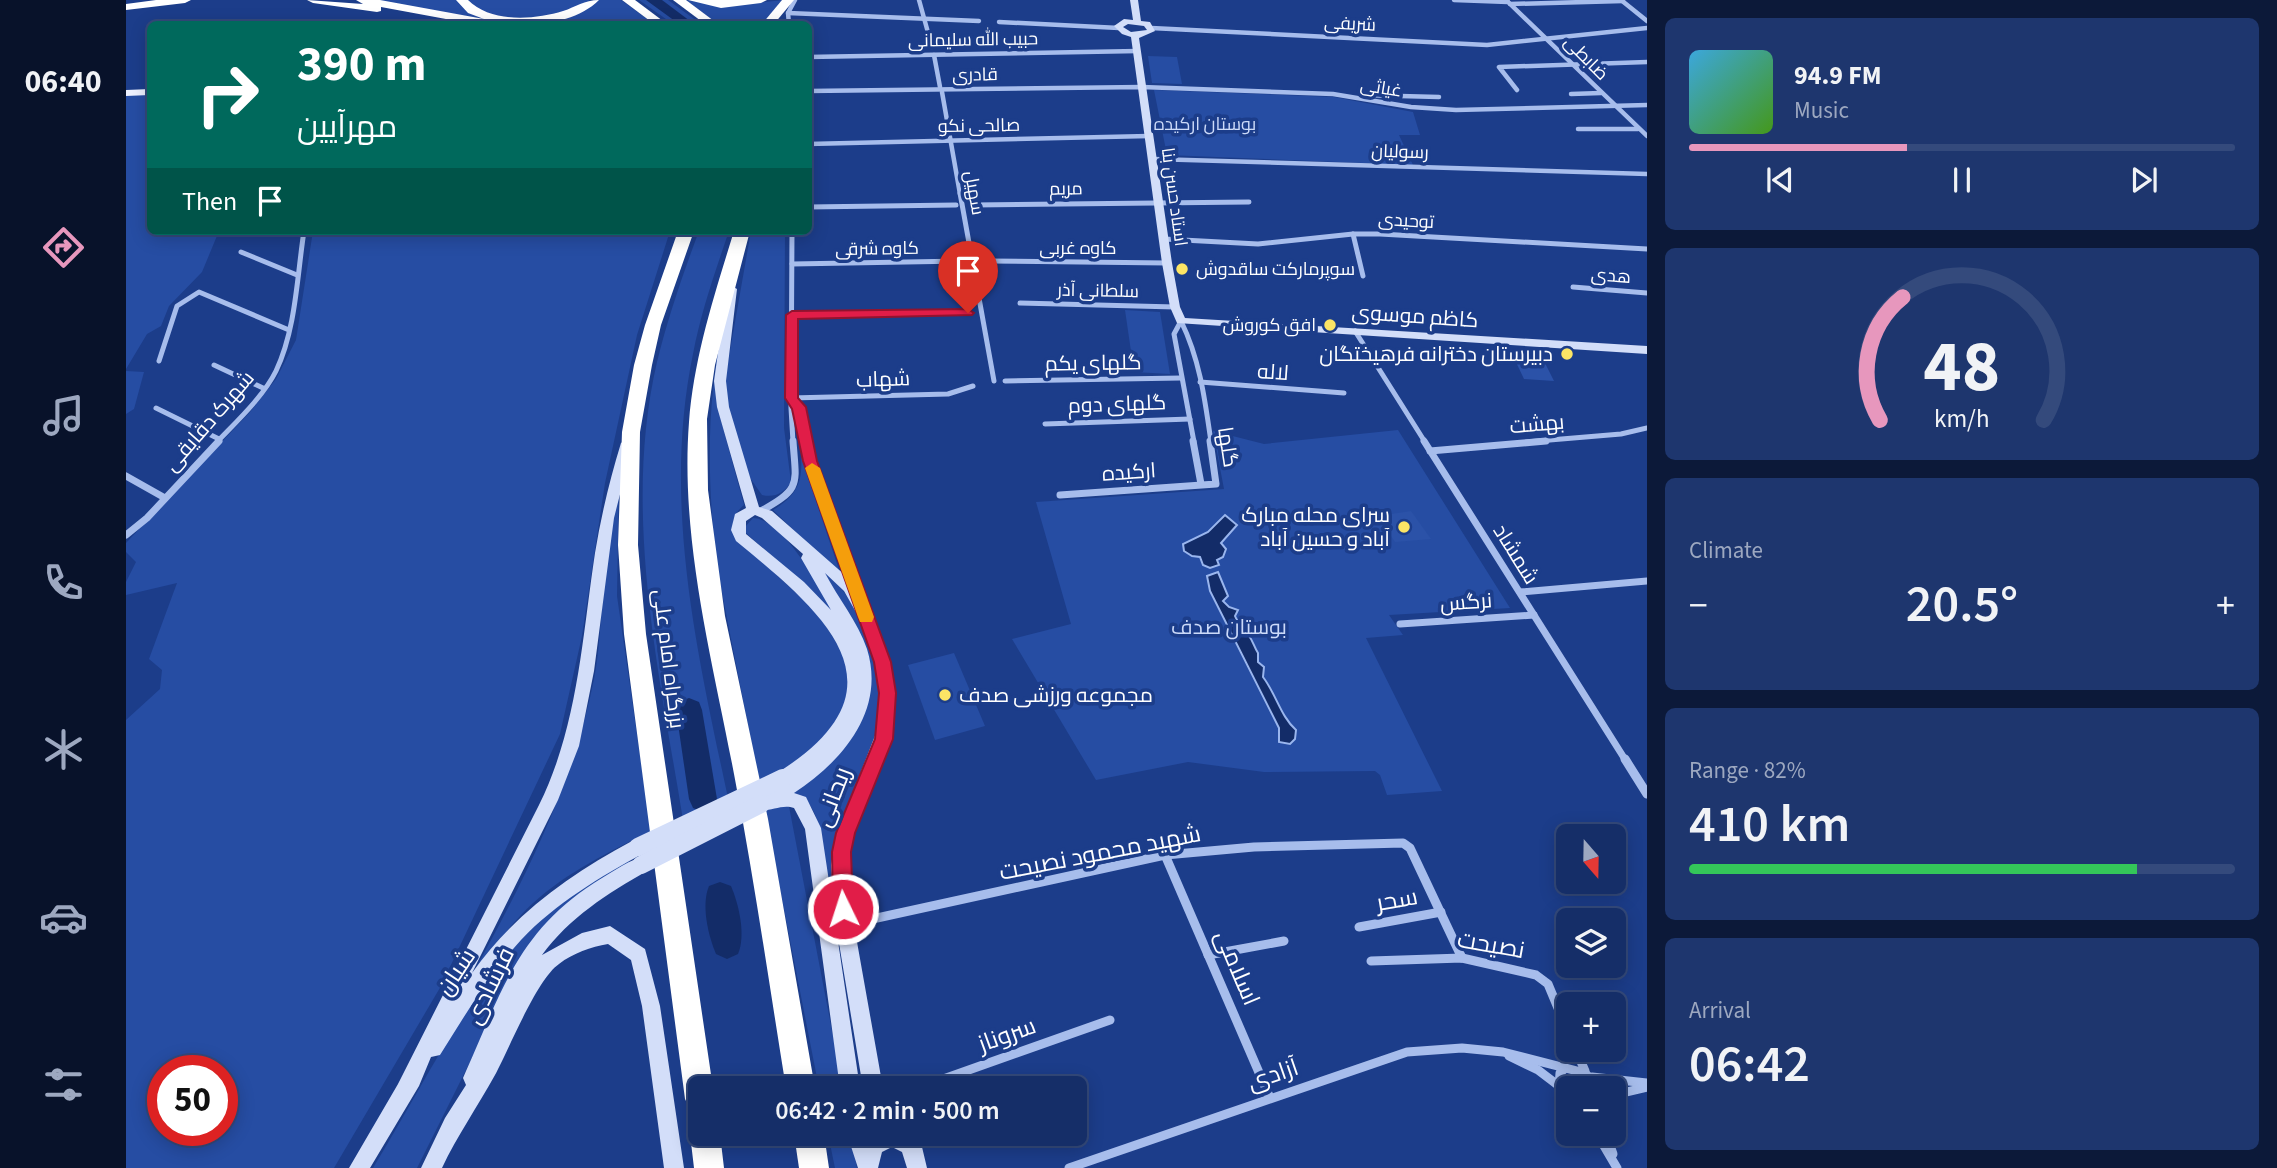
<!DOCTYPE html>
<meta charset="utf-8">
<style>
:root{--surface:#152e68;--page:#1e366e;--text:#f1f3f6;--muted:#9da8c0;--line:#344a7c;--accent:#e797bd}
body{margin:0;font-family:"Source Sans 3",Cairo,sans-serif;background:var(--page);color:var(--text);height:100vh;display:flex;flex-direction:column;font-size:26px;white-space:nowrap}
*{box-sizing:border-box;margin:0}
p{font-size:23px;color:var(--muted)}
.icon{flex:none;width:38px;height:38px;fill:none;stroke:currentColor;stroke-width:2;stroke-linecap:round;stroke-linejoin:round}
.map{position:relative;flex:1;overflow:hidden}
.panel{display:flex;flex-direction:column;gap:18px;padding:18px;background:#0c1939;width:630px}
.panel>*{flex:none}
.top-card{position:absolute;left:21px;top:21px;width:665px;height:214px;border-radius:10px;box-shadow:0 4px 18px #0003,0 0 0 2px var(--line);background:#00695c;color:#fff;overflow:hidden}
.needle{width:46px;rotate:160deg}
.fabs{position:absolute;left:1430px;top:824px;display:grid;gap:14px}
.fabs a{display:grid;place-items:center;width:70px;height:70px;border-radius:10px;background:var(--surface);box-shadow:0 4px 18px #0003,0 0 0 2px var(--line);font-size:35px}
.speed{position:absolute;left:21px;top:1055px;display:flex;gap:14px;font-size:35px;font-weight:700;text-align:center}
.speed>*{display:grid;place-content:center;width:91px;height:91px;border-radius:50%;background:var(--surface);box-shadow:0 4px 18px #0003,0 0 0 2px var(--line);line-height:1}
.speed .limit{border:10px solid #d22;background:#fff;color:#111}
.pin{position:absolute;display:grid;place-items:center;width:60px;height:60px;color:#fff;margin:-72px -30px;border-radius:50% 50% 50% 0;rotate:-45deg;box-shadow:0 0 7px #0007}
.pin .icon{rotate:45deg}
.me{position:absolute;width:77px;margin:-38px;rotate:356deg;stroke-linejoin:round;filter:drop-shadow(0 0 5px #0008)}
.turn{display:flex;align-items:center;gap:24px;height:147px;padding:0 35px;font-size:32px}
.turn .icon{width:91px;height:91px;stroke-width:2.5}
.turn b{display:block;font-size:49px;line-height:60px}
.then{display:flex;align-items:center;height:66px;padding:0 35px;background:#0003;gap:14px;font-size:26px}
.big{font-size:52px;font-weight:600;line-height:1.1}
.panel .card{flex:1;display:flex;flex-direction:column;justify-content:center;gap:10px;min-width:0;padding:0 24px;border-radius:10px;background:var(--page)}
.panel .dial{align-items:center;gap:0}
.dial svg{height:182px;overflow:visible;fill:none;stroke:var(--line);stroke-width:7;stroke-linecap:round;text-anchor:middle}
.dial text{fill:var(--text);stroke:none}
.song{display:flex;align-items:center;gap:21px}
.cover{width:84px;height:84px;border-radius:10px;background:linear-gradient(135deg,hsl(200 70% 55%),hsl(100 70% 35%))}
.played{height:7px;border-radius:4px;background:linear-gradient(90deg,var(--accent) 40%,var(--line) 40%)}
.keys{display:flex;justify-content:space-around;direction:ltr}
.heat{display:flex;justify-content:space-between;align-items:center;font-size:38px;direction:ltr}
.charge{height:10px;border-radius:5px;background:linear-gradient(90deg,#34c759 82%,var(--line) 0)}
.trip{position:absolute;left:562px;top:1076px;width:399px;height:70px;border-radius:10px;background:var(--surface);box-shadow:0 4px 18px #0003,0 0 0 2px var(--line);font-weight:600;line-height:70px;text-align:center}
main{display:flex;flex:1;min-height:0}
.dock{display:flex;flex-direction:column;width:126px;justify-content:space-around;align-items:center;background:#08122a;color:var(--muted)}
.dock .icon{width:49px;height:49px}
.dock .on{color:var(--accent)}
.dock b{font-size:32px;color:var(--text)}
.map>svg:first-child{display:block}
.green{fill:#264da3;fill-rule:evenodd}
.water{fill:#132c68;stroke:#9ab6ee;stroke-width:2}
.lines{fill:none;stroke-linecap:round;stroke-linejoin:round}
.river{fill:#132c68;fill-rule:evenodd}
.building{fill:#2b52a8}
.street-far3{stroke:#a7bdec;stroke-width:4.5}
.street-far2{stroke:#a7bdec;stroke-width:5}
.street-far1{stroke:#a7bdec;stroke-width:7}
.street{stroke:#a7bdec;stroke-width:9}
.secondary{fill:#d3def9;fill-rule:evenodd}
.primary{fill:#edf1ff;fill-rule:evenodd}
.highway{fill:#fff;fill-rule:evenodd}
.secondary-bridge{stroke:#d3def9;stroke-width:18}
.route{fill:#e11d48;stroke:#92132f;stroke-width:2}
.slow{fill:#f59e0b}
.poi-dot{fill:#fce565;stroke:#1c3d8a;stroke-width:2.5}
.labels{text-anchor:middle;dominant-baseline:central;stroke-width:7;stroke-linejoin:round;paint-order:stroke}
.far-street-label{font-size:18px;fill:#fff;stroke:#1c3d8a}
.far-park-label{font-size:18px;fill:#ccdaf9;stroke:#1c3d8a}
.far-poi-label{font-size:18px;fill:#fff;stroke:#1c3d8a;text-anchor:start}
.street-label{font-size:21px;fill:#fff;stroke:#1c3d8a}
.poi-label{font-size:21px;fill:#fff;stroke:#1c3d8a;text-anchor:end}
.park-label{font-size:21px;fill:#ccdaf9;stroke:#1c3d8a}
.near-street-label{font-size:24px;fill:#fff;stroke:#1c3d8a}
</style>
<main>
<nav class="dock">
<b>06:40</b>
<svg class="icon on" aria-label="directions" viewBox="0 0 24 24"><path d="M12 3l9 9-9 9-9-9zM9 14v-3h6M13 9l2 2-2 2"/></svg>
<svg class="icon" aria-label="music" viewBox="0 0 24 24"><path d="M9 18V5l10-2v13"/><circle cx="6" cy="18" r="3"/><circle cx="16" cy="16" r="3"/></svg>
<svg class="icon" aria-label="phone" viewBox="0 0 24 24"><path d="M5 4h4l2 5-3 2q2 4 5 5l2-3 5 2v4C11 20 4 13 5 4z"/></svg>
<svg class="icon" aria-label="climate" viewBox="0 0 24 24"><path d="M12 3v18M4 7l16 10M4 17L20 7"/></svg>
<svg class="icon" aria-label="car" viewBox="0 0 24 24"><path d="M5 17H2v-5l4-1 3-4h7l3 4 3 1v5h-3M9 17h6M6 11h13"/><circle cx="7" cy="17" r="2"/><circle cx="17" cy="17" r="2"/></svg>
<svg class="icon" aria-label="filters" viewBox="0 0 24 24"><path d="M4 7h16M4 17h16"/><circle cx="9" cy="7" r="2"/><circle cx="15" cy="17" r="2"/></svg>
</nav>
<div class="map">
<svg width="1521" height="1168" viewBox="0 0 1521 1168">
<rect width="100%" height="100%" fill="#1c3d8a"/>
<g class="green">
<polygon points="246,0 333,0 338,8 344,12 395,22 466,5 471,0 495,0 528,24 387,24"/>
<path d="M341 0H464C439 21 389 24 359 12 353 10 346 4 341 0Z"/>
<polygon points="513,0 542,0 575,24 547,24"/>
<polygon points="560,0 597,6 658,0 637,24 592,24"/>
<polygon points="1022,56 1051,57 1056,84 1026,83"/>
<polygon points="1028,90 1208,97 1287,112 1294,135 1273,135 1287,165 1041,155"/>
<polygon points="0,94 24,95 24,231 93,231 76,272 43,306 35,326 21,334 0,369"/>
<path d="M187 231H544L511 335 479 483 456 636 434 734 315 986 208 1168H0V720L34 689 36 670 23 659 51 583 0 595V582L10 562 0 552V543L124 412 150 379 170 340ZM37 1071H96V1130H37Z"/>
<path d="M573 231H603C589 272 575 312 567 354 536 503 571 652 602 798L557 820C533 671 496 512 531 362 542 317 557 274 573 231Z"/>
<path d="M625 231H659L658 428 665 482C658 493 649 498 636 495L624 478 602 411 599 379Z"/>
<polygon points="999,310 1034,312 1044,374 1008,372"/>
<path d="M599 314 593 413 618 505C604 517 606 524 612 540L691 612 718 655 736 716 693 568C717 585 728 605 739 632 751 660 759 695 755 726 753 737 745 750 741 760 724 802 703 842 706 888L700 889C697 865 699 787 661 796L717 1088H693L590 562C581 471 580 404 599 314Z"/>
<polygon points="0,371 18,372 8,409 0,414"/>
<polygon points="1272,430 1384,608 1263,615 1277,635 1240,638 1316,791 1261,795 1254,775 1249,771 1138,772 1062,762 970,780 886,639 945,624 910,502 1098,489 1087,431 1138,444"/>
<path d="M675 456 715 576 647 510C670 496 677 483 675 456Z"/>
<path d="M493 478 491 596 525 831C483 852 441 872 406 904 377 931 355 966 333 998 389 899 446 791 468 679 474 649 474 619 478 589 482 552 488 515 493 478Z"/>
<path d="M627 518C660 519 702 602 717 628L679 586 620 533 619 527Z"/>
<polygon points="828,653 859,726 809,740 782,665"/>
<path d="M502 859 504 864 442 905 362 1026 291 1168H247C294 1091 337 1001 399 935 428 904 466 882 502 859Z"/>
<polygon points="702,1134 725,1134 731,1168 709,1168"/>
</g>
<g class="water">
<polygon points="1099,515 1111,525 1095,543 1100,549 1097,557 1091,560 1093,565 1084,568 1077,565 1074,557 1066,556 1058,551 1057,544 1082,532"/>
<path d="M1092 572 1102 596 1097 601 1103 607 1112 610 1109 616C1112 624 1119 629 1123 636 1127 641 1128 647 1132 653V662L1138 667 1137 677C1150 694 1155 717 1170 730L1169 739 1164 744 1153 742V728L1084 591 1081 576Z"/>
</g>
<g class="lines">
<g class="river">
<polygon points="520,0 536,0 568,24 553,24"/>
<polygon points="563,698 573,702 576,710 591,799 587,808 577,812 567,808 563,799 550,710 553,702"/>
<path d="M594 882 605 886C613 905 620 935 612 954L601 959 590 954C582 935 575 905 583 886Z"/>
</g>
</g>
<g class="building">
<polygon points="1388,358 1417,359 1428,381 1398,379"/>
<polygon points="1285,511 1305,539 1269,542 1252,516"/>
</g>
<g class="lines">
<g class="street-far3">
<polyline points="793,0 806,47"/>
<polyline points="1328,0 1382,2"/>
<polyline points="1380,0 1521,136"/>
<polyline points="1495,0 1521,21"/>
<polyline points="1384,4 1497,1"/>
<polyline points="662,13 853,21"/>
<polyline points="873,22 993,28"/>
<polyline points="663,24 662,13 669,0"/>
<polyline points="1025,28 1361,45 1521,28"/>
<polyline points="808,55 814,87"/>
<polyline points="682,57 1012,51"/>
<polyline points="1391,90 1373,67 1521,62"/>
<polyline points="682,91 1016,87 1207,94 1285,107 1330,110 1521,105"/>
<polyline points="816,92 834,194"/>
<polyline points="1445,94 1475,93"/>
<polyline points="1235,95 1313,97"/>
<polyline points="1452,129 1512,129"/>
<polyline points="682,144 1023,136"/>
<polyline points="1027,159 1521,174"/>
</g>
<g class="street-far2">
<polyline points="834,193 868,381"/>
<polyline points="847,205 1123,202"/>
<polyline points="682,207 830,205"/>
<polyline points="666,231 665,408 667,442"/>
<polyline points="1227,234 1237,276"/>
<polyline points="1038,239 1132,244 1227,234 1254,234 1521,249"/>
<polyline points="115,252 171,275"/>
<polyline points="863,261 1041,263"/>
<polyline points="666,264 837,261"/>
<polyline points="1447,287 1521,293"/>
<polyline points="894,303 1049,307"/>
<polyline points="666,315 842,313"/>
<polyline points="1055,321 1048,334 1068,442"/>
<path d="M1055 321C1074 360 1079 400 1085 442"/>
<polyline points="1229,331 1299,442"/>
<polyline points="33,361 51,306 73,292 163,330"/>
<polyline points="88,365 137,388"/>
<polyline points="879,381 1055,378"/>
<polyline points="1074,382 1218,393"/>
<polyline points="665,398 673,407 680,442"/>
<polyline points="665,398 822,394 847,386"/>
<polyline points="30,408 93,439"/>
<polyline points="919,424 1064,419"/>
<path d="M91 442C111 421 137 397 150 371 170 329 171 276 178 231"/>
<polyline points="1400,442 1495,434 1521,428"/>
</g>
<g class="street-far1">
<polyline points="680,441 684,461 731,591"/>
<polyline points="1067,441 1075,484"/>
<polyline points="1298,441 1500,761"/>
<polyline points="1304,451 1420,441"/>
<polyline points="0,476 39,498"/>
<polyline points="934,495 1090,484 1084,441"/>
<path d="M635 511C676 488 670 485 667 441"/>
<polyline points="0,535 21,518 93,441"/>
<polyline points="1394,592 1521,581"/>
<polyline points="1274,624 1408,615"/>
</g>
<g class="street">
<polyline points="1499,759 1521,794"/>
<polyline points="1039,855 1144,1098"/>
<polyline points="719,925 1039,855 1128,847 1277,843 1284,848 1336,958"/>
<polyline points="1233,927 1315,912"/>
<polyline points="1082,955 1158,941"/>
<polyline points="1245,961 1336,958 1410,975 1422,984 1442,1032"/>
<polyline points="1450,1050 1459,1071"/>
<polyline points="1383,1056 1412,1070 1433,1086"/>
<polyline points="1438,1069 1434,1073 1433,1086 1442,1102"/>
<polyline points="1466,1077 1521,1083"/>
<polyline points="792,1088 984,1020"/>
<polyline points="1488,1095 1521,1087"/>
<polyline points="1471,1134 1491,1168"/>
<polyline points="1480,1134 1487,1154"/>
<polyline points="943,1168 1281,1052 1336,1048 1377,1052 1459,1073 1473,1088"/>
</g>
<g class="secondary">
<path d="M1004 0H1012L1015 21 1024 22 1029 31 1013 38 1046 263 1054 307 1059 318 1521 346V354L1051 323 1044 307 1036 263 1005 37 996 34 988 26 998 19 1007 20ZM1002 24 1018 26 1021 30 1005 32 997 27Z"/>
<path d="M606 286 611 289 600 381 603 407 633 507 646 511 728 583 745 612 764 661 769 693 768 728 727 833 723 865 728 925 757 1088H737L710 925 705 865 711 833 752 728 753 693 750 661 731 614 718 591 699 573C712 598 732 622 741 649 760 710 717 761 668 793L680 797 695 828 734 1088H714L679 829 668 808C655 803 642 814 629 809L627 804 629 799 638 796 654 784 649 778 651 773C789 687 696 612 610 541L605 530 609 514 620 508 591 407 588 381 601 289ZM629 515 636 518 677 554 675 558 705 610 678 582 620 534V521Z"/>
<path d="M501 439 507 443 488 518 468 671 453 746 432 800 346 973C388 914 443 875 506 841L512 839 518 841 520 847 518 853C474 877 430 903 395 940 363 975 339 1015 314 1055L305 1057 293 1086 244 1168H223L272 1084 413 805C452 726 456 639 469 553 475 516 484 479 495 443Z"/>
<path d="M515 857 521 859 524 865 521 871C482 893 443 918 416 955L456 933 484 926 519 949 534 1006 558 1168H538L516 1006 505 960 482 944C465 947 447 953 433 964 411 979 383 1049 369 1075 352 1106 331 1136 316 1168H295L319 1118 340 1085 337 1078 340 1071C375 993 392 932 468 883 483 874 498 863 515 857Z"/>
<polygon points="721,1134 741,1134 742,1137 747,1134 786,1134 796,1147 801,1168 781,1168 776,1152 766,1147 756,1152 752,1168 732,1168"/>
</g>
<polygon class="primary" points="24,89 24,95 0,96 0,90"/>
<g class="highway">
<polygon points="30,0 65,0 59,3 0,10 0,4"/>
<path d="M181 0 237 4 230 0H254L358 19 342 13 330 0H342C365 23 408 20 437 11 450 7 458 0 473 0 446 27 396 27 361 20L363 24H347L255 7V11L251 12 187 3Z"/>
<polygon points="496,0 509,0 541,24 528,24"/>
<polygon points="547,0 560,0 592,24 579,24"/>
<polygon points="562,0 641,0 635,3 595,8"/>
<polygon points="656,0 668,0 648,24 636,24"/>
<polygon points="552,231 568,231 535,325 526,365 514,432 512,545 520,634 587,1088 574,1088 574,1114 564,1109 559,1099 498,634 492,545 496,432 508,365 519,325"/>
<path d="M608 231H624L589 365 581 419 582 490 599 616 642 819 689 1088H660C643 983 628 878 608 774 586 658 554 540 563 422 568 356 589 293 608 231Z"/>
<polygon points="574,1121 574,1134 594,1134 598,1168 568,1168 564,1134 568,1123"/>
<polygon points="668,1134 698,1134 703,1168 673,1168"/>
</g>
<g class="secondary-bridge">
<polyline points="512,847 657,778"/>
<polyline points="515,865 635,804"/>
</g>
</g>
<polygon class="route" points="842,309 848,313 846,315 672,319 672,398 680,407 691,461 765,662 770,693 767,739 729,833 725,852 727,909 724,916 717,919 710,916 707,909 706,852 710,833 749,739 753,693 748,662 677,461 666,409 659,398 660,315 666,311"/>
<polygon class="slow" points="686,463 694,468 748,617 746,622 734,622 732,617 679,468"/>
<g class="poi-dot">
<circle cx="1056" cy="269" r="7"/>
<circle cx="1204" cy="325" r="7"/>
<circle cx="1441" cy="354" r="7"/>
<circle cx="1278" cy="527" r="7"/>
<circle cx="819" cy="695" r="7"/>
</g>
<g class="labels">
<g class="far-street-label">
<text transform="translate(1224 24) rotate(3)">شریفی</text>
<text transform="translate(847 40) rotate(-1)">حبیب الله سلیمانی</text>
<text transform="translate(1460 58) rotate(45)">ضابطی</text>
<text transform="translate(849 75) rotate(-1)">قادری</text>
<text transform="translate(1255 88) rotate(9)">غیاثی</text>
<text transform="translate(853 126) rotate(-1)">صالحی نکو</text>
<text transform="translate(1274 152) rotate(2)">رسولیان</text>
<text transform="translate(940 189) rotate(-1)">مریم</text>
<text transform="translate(848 193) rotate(80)">سهیل</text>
<text transform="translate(1048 197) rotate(82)">استاد حسن بنا</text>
<text transform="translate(1280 221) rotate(3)">توحیدی</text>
<text x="952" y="248">کاوه غربی</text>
<text transform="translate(751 249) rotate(-1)">کاوه شرقی</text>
<text transform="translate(1485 276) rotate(4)">هدی</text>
<text transform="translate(972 291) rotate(1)">سلطانی آذر</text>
</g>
<g class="far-park-label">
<text x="1079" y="124">بوستان ارکیده</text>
</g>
<g class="far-poi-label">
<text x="1070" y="269">سوپرمارکت ساقدوش</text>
<text x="1190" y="325" text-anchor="end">افق کوروش</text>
</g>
<g class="street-label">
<text transform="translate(1289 316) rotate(4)">کاظم موسوی</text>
<text transform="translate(967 363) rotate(-1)">گلهای یکم</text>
<text transform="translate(1147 372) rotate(4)">لاله</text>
<text transform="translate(757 379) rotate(-2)">شهاب</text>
<text transform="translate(991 404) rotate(-2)">گلهای دوم</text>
<text transform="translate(83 421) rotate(-49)">شهرک دقایقی</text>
<text transform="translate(1411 424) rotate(-5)">بهشت</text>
<text transform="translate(1102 447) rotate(81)">گلها</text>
<text transform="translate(1003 472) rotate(-4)">ارکیده</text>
<text transform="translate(1390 554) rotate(58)">شمشاد</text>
<text transform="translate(1340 602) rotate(-4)">نرگس</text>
<text transform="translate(543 659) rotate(83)">بزرگراه امام علی</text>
</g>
<g class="poi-label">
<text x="1427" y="354">دبیرستان دخترانه فرهیختگان</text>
<text x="1264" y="515">سرای محله مبارک<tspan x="1264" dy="24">آباد و حسین آباد</tspan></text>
<text x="833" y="695" text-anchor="start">مجموعه ورزشی صدف</text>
</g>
<g class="park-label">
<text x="1103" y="627">بوستان صدف</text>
</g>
<g class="near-street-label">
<text transform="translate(707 797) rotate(-69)">ریحانی</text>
<text transform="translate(974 853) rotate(-11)">شهید محمود نصیحت</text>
<text transform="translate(1271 900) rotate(-10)">سحر</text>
<text transform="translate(1365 945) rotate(10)">نصیحت</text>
<text transform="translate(1111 968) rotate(67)">اسلامی</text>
<text transform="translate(330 972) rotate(-56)">شیان</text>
<text transform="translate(364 986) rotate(-64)">فرشادی</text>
<text transform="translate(881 1035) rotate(-20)">سروناز</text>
<text transform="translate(1147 1075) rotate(-19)">آزادی</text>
</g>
</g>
</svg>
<div class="fabs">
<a><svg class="needle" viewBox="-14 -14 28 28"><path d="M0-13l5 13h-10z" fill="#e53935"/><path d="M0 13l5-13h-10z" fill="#9da8c0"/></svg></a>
<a><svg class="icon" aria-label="layers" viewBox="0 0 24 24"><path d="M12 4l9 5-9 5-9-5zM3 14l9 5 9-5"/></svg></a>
<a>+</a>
<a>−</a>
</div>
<div class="speed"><div class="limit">50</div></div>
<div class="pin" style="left:842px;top:313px;background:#d93025"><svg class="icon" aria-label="arrive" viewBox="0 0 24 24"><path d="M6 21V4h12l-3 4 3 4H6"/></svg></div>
<svg class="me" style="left:717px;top:909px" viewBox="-20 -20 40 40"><circle r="17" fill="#e11d48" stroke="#fff" stroke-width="3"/><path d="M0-11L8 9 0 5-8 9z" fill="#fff"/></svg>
<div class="trip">06:42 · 2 min · 500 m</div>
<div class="top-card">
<div class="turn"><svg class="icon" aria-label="right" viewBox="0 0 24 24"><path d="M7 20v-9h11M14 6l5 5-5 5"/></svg><div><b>390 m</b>مهرآیین</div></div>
<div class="then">Then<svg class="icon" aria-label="arrive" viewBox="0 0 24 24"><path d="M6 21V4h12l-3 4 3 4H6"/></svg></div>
</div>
</div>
<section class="panel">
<div class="card">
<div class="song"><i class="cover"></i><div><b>94.9 FM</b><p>Music</p></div></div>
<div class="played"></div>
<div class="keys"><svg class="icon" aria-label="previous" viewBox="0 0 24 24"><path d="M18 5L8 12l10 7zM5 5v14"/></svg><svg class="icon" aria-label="pause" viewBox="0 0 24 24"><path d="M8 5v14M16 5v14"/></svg><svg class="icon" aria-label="next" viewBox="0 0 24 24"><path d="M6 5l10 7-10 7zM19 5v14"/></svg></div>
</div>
<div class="card dial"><svg viewBox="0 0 100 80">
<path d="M14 69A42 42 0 1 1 86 69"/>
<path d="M14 69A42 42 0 0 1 24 15" stroke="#e797bd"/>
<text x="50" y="56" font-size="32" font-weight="700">48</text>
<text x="50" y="72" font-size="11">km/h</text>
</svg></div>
<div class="card"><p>Climate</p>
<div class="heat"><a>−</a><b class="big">20.5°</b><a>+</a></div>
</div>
<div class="card"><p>Range · 82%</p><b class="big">410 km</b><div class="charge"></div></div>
<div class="card"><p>Arrival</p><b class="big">06:42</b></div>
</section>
</main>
